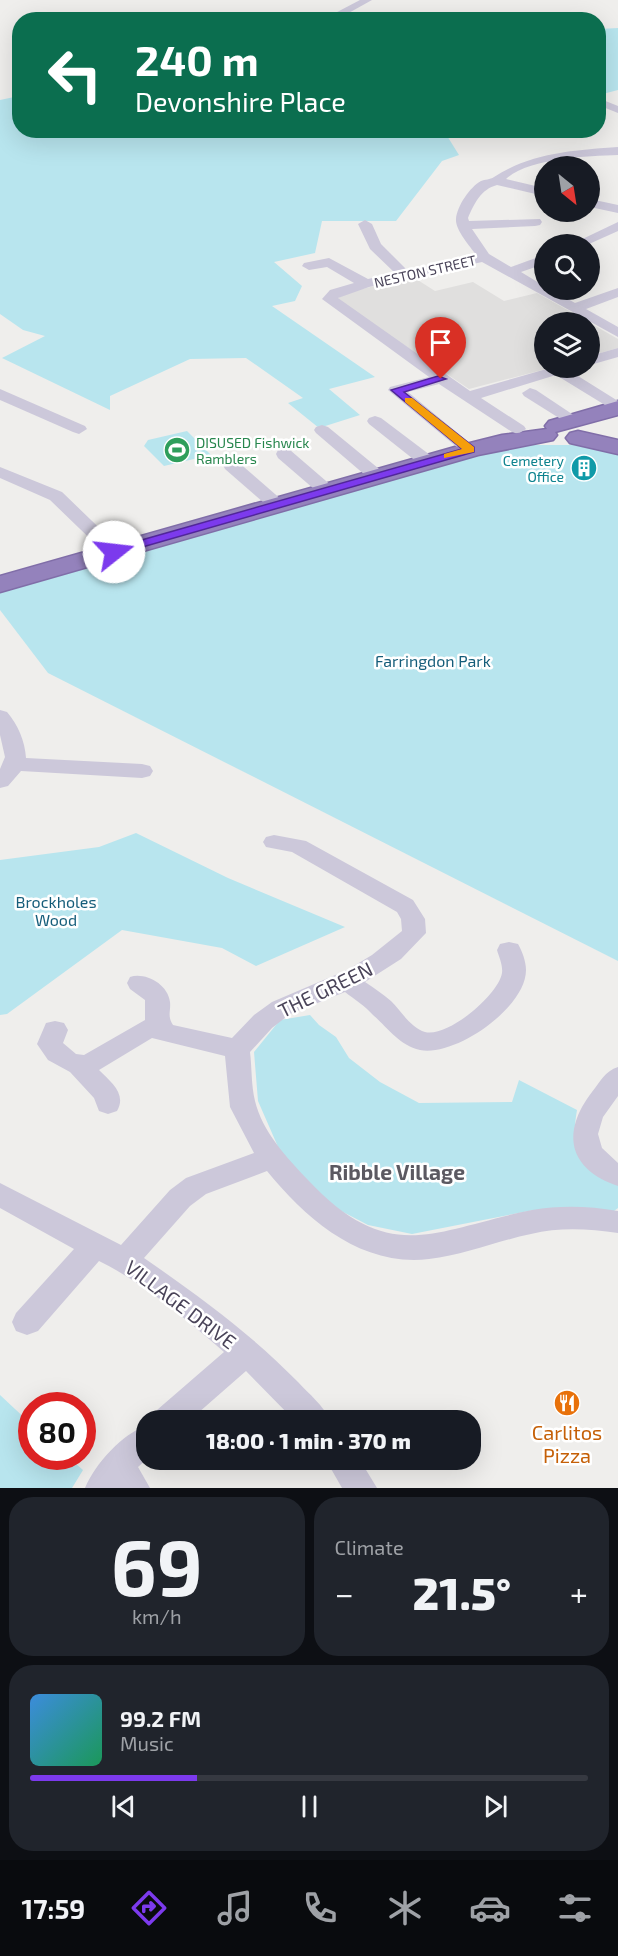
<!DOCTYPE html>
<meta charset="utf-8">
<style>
:root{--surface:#171b24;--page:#20242c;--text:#f1f3f6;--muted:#9ea1a6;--line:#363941;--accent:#7c3aed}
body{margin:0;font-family:"Exo 2",sans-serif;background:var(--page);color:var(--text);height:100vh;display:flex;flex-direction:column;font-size:22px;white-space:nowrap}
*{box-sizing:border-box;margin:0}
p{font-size:20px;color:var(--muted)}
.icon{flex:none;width:33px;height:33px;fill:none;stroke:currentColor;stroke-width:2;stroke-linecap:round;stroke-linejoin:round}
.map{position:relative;height:1488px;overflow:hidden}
.panel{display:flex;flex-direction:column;gap:9px;padding:9px;background:#0d0f14;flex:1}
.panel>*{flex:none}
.banner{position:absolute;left:12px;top:12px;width:594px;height:126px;border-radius:24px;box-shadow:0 6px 24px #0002;background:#0b6e4f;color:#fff;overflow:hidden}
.needle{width:39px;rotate:150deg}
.fabs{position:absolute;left:534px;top:156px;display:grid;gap:12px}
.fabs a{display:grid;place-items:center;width:66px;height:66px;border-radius:50%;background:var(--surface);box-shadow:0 6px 24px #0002;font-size:30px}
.speed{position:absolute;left:18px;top:1392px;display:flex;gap:12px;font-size:30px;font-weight:700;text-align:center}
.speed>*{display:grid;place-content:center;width:78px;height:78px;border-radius:50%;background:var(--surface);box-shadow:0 6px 24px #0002;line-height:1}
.speed .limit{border:9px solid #d22;background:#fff;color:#111}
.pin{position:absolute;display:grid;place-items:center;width:51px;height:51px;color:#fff;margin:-62px -26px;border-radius:50% 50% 50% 0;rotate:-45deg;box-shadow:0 0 6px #0007}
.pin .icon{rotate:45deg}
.me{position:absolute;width:66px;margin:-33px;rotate:74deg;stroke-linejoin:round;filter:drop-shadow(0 0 4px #0008)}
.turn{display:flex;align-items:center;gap:21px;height:126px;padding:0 24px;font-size:27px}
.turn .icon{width:78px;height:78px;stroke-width:2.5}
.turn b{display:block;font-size:42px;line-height:51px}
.big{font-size:45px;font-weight:800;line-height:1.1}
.panel .card{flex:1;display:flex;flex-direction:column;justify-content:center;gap:9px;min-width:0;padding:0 21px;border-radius:24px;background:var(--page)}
.panel .dial{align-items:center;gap:0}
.dial b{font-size:78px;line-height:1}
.song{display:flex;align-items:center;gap:18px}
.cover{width:72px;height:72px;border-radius:9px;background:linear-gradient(135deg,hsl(210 70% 55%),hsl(150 70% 35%))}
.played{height:6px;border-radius:3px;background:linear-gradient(90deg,var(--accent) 30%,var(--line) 30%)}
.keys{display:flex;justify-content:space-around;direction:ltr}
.heat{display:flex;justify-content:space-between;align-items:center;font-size:33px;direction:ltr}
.panel .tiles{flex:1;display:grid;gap:9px;grid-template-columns:1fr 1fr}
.card:last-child{grid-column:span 2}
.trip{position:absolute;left:136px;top:1410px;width:345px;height:60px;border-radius:24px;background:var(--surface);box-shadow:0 6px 24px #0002;font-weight:800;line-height:60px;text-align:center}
.tab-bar{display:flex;height:96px;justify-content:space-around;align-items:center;background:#090b0e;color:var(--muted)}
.tab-bar .icon{width:42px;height:42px}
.tab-bar .current{color:var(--accent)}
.tab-bar b{font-size:27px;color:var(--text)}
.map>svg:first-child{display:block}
.education{fill:#e0dfde}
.green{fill:#b8e5ee}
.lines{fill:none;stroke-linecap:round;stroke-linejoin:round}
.highway-casing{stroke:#806ea8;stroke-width:3}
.minor{fill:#ccc8da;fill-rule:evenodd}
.highway{fill:#9482bc;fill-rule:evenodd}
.route{fill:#7c3aed;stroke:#51269a;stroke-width:1.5}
.slow{fill:#f59e0b}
.labels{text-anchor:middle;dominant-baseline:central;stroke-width:5;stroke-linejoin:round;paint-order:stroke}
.far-street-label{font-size:14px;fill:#4a4459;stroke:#fff}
.far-leisure-label{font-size:14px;fill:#27864d;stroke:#fff;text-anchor:start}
.far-culture-label{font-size:14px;fill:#0d838f;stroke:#fff;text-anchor:end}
.park-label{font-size:16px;fill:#155d7a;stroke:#fff}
.near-street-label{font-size:20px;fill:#4a4459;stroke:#fff}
.near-food-label{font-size:20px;fill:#c56008;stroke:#fff}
.near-neighbourhood-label{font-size:21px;font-weight:bold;fill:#5b5961;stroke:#fff}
</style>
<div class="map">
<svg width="618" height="1488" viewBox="0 0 618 1488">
<rect width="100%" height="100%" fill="#efeeec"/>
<g class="education">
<polygon points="413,277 435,291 473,282 504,301 537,293 589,322 544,322 544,368 550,368 469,389 337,300 342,294 349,292"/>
<polygon points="590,323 618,339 618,348 590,356"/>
</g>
<g class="green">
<polygon points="618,28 618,90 599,95 599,29"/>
<polygon points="19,96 20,130 249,131 243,135 252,130 444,131 459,155 442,161 396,221 322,221 315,253 274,262 302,286 295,301 272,306 375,377 329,389 360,415 319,428 288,403 303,398 246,358 190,359 110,396 110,410 2,358 45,336 23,330 0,314 0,100"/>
<polygon points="187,431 211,455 164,466 144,446 148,440"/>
<polygon points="508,445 574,445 618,452 618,961 48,673 0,610 0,590"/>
<polygon points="136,833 228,878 345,927 256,966 222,948 122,930 7,1014 0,1015 0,860 99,847"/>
<path d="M310 1015 319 1025 336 1037 349 1058 380 1082 419 1103 512 1102 519 1080 577 1110C569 1156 583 1157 618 1181V1208L610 1214 534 1210 412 1234 368 1225 322 1201 282 1156 258 1101 254 1052 280 1020Z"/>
<polygon points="0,1395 31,1424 32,1456 68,1457 83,1470 72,1488 0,1488"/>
</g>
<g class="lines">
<defs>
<g id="highway">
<polygon points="618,401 618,415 555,432 557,435 553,440 478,455 0,592 0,576 462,445 502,435 547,429 545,426 549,421"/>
<polygon points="578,431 618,440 618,454 570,443 566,438 570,433"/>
</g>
</defs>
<use href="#highway" class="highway-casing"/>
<g class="minor">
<polygon points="360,0 372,0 336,20 322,20"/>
<polygon points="598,98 618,106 618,113 598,105"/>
<path d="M618 147V155C587 156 529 158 506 179L544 188V196L497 185C481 189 474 204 468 218L469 221 540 219 542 222 540 225 535 226 472 229 489 254 511 267 544 255V264L521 272 544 286V290H552L575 303 618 288V297L586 309 618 327V337L482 262 369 287 338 298 470 391 550 368H572L570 371 618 401V413L556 375 481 398 524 426 526 429 518 434 512 432 439 384 408 392 478 450 470 455 464 453 388 390 390 387 429 377 322 299 330 290 354 283 327 267 309 270 302 266 304 263 329 258 368 279 395 273 370 249 358 224 365 220 372 224 381 244 407 270 476 255C470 246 455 230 456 219 457 206 470 187 481 181 485 179 490 180 494 177 530 153 575 150 618 147Z"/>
<polygon points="590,199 618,205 618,213 590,207"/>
<polygon points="618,222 618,231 589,244 572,244"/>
<polygon points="618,348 618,357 590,365 590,356"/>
<polygon points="530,388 536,390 581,420 573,425 567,423 524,396 522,393"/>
<polygon points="0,389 85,426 87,429 79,434 73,432 0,400"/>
<polygon points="375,416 381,418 434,458 436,462 434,466 422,466 369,424 367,421 369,418"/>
<polygon points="322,425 328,427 384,473 386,477 384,481 372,481 316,433 314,430 316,427"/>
<polygon points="284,449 290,450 333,487 336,491 333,495 321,495 278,458 276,454 278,450"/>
<polygon points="231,460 237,461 283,501 286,505 283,509 271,509 225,469 223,465 225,461"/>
<polygon points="0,467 62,492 120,548 123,552 120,556 108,556 50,500 0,478"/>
<path d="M0 710 7 712C18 725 25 741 26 758L142 764 150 766 153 771 150 776 142 778 21 771 8 786 0 788V769L5 757 0 735Z"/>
<path d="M274 835 306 841 413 900 425 919 426 933 401 959 365 982C374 988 383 994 391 1001 401 1011 411 1028 425 1032 448 1038 499 994 502 973 503 965 499 957 497 950L500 944 509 942 518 944C522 951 526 961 526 970 526 1008 455 1057 420 1050 399 1045 389 1029 373 1015 365 1006 354 999 345 992L290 1014 272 1028 250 1052C252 1068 251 1085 255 1101 262 1131 287 1158 308 1180 390 1267 433 1230 532 1210 561 1205 589 1206 618 1211V1233C589 1229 560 1227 531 1234 497 1241 464 1255 429 1259 361 1267 307 1220 267 1171L206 1194 190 1206 144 1258C199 1296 251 1334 298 1382 309 1394 323 1405 330 1420H294L246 1371 190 1420H153L157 1410 224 1352C186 1319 144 1283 99 1261L38 1331 27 1335 16 1331 12 1322 16 1313 74 1249 0 1208V1183L121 1245 170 1190 186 1178 254 1153 230 1107 225 1056 152 1038 99 1070C111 1082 127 1094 117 1111L108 1114 99 1111 94 1098 70 1072 48 1060 37 1044 46 1023 55 1021 64 1023 68 1030 63 1043 76 1054 84 1055 145 1020V1000L130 989 127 983 130 977C145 972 168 984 170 1002 171 1011 167 1016 173 1025L232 1038 254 1015 272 1002 347 970 372 955 402 931 401 919 397 912 292 852 266 847 263 842 266 837Z"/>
<path d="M618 1067V1096L603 1117 598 1134 602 1148 618 1163V1186C568 1169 561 1132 592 1092 600 1082 605 1071 618 1067Z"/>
<path d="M147 1425V1459L138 1467 150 1488H85C96 1463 121 1435 147 1425Z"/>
<polygon points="326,1460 360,1460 377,1488 342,1488"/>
</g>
<use href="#highway" class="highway"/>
</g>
<polygon class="route" points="438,376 446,379 404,392 474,447 474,452 118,554 114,555 108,552 110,549 462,449 391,390"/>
<polygon class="slow" points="405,398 412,398 474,447 474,452 444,458 444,454 462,449 405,402"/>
<defs>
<symbol id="stadium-disc" viewBox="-11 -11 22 22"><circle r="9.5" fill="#2e9e5b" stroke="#fff"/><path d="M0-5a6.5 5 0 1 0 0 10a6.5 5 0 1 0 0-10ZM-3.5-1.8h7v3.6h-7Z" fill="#fff"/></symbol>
<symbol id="building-disc" viewBox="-11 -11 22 22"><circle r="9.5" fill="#0f9aa8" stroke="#fff"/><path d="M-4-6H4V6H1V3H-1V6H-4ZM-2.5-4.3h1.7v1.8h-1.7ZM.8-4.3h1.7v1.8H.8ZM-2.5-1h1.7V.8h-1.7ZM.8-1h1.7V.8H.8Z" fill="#fff"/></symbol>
<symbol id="restaurant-disc" viewBox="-11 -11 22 22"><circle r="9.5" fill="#e8710a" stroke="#fff"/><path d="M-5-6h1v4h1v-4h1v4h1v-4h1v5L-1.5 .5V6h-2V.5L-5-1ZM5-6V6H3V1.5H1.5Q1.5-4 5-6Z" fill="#fff"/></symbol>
</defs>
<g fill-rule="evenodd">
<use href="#stadium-disc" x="162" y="435" width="30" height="30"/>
<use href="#building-disc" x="569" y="453" width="30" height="30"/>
<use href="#restaurant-disc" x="552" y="1388" width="30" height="30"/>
</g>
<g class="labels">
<g class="far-street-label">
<text transform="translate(425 271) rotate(-13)">NESTON STREET</text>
</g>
<g class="far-leisure-label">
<text x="196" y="442">DISUSED Fishwick<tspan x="196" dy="16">Ramblers</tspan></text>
</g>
<g class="far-culture-label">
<text x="564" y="460">Cemetery<tspan x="564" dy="16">Office</tspan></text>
</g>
<g class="park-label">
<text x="433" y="660">Farringdon Park</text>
<text x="56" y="901">Brockholes<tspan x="56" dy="18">Wood</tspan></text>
</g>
<g class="near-street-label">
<text transform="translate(325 989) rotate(-26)">THE GREEN</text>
<text transform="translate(181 1304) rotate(37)">VILLAGE DRIVE</text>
</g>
<g class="near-food-label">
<text x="567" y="1432">Carlitos<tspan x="567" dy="23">Pizza</tspan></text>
</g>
<g class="near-neighbourhood-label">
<text x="397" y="1171">Ribble Village</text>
</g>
</g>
</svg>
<div class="fabs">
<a><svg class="needle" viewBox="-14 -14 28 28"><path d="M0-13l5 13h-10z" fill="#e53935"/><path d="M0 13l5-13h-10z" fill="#9ea1a6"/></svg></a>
<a><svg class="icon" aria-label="search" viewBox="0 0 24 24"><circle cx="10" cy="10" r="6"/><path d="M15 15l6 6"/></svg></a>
<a><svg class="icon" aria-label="layers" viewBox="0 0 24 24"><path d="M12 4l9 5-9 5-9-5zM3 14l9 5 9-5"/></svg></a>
</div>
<div class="speed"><div class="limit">80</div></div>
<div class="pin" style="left:441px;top:379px;background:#d93025"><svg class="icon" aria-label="arrive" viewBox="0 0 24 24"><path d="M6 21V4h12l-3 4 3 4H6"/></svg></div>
<svg class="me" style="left:114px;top:552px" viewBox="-20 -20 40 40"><circle r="19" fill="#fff"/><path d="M0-13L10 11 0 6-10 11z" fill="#7c3aed"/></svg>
<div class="trip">18:00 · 1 min · 370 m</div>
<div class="banner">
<div class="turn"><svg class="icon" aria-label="left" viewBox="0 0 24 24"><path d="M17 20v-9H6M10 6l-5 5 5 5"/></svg><div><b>240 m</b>Devonshire Place</div></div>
</div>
</div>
<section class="panel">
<div class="tiles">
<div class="card dial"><b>69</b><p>km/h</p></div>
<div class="card"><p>Climate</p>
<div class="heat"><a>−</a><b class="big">21.5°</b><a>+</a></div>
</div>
<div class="card">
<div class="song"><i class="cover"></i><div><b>99.2 FM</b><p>Music</p></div></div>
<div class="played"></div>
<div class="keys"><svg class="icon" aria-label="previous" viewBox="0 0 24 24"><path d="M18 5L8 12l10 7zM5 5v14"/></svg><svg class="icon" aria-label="pause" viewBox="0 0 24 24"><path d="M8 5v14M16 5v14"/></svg><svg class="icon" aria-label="next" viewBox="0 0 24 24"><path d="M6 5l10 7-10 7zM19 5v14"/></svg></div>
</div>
</div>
</section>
<nav class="tab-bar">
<b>17:59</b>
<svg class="icon current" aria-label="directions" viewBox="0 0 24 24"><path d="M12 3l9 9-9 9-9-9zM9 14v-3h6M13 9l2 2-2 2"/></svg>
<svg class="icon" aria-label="music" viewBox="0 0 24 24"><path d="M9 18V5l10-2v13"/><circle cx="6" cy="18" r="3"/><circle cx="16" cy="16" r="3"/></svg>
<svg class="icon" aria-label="phone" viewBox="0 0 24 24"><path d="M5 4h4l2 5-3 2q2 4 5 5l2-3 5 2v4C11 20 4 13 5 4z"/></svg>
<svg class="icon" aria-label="climate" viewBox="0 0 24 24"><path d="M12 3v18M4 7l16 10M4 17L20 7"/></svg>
<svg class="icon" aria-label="car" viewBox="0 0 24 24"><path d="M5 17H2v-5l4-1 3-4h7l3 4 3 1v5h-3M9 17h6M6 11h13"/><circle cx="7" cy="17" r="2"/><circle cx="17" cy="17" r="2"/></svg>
<svg class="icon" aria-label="filters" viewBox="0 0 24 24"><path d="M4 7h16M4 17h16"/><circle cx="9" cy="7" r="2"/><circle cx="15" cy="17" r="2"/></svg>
</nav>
